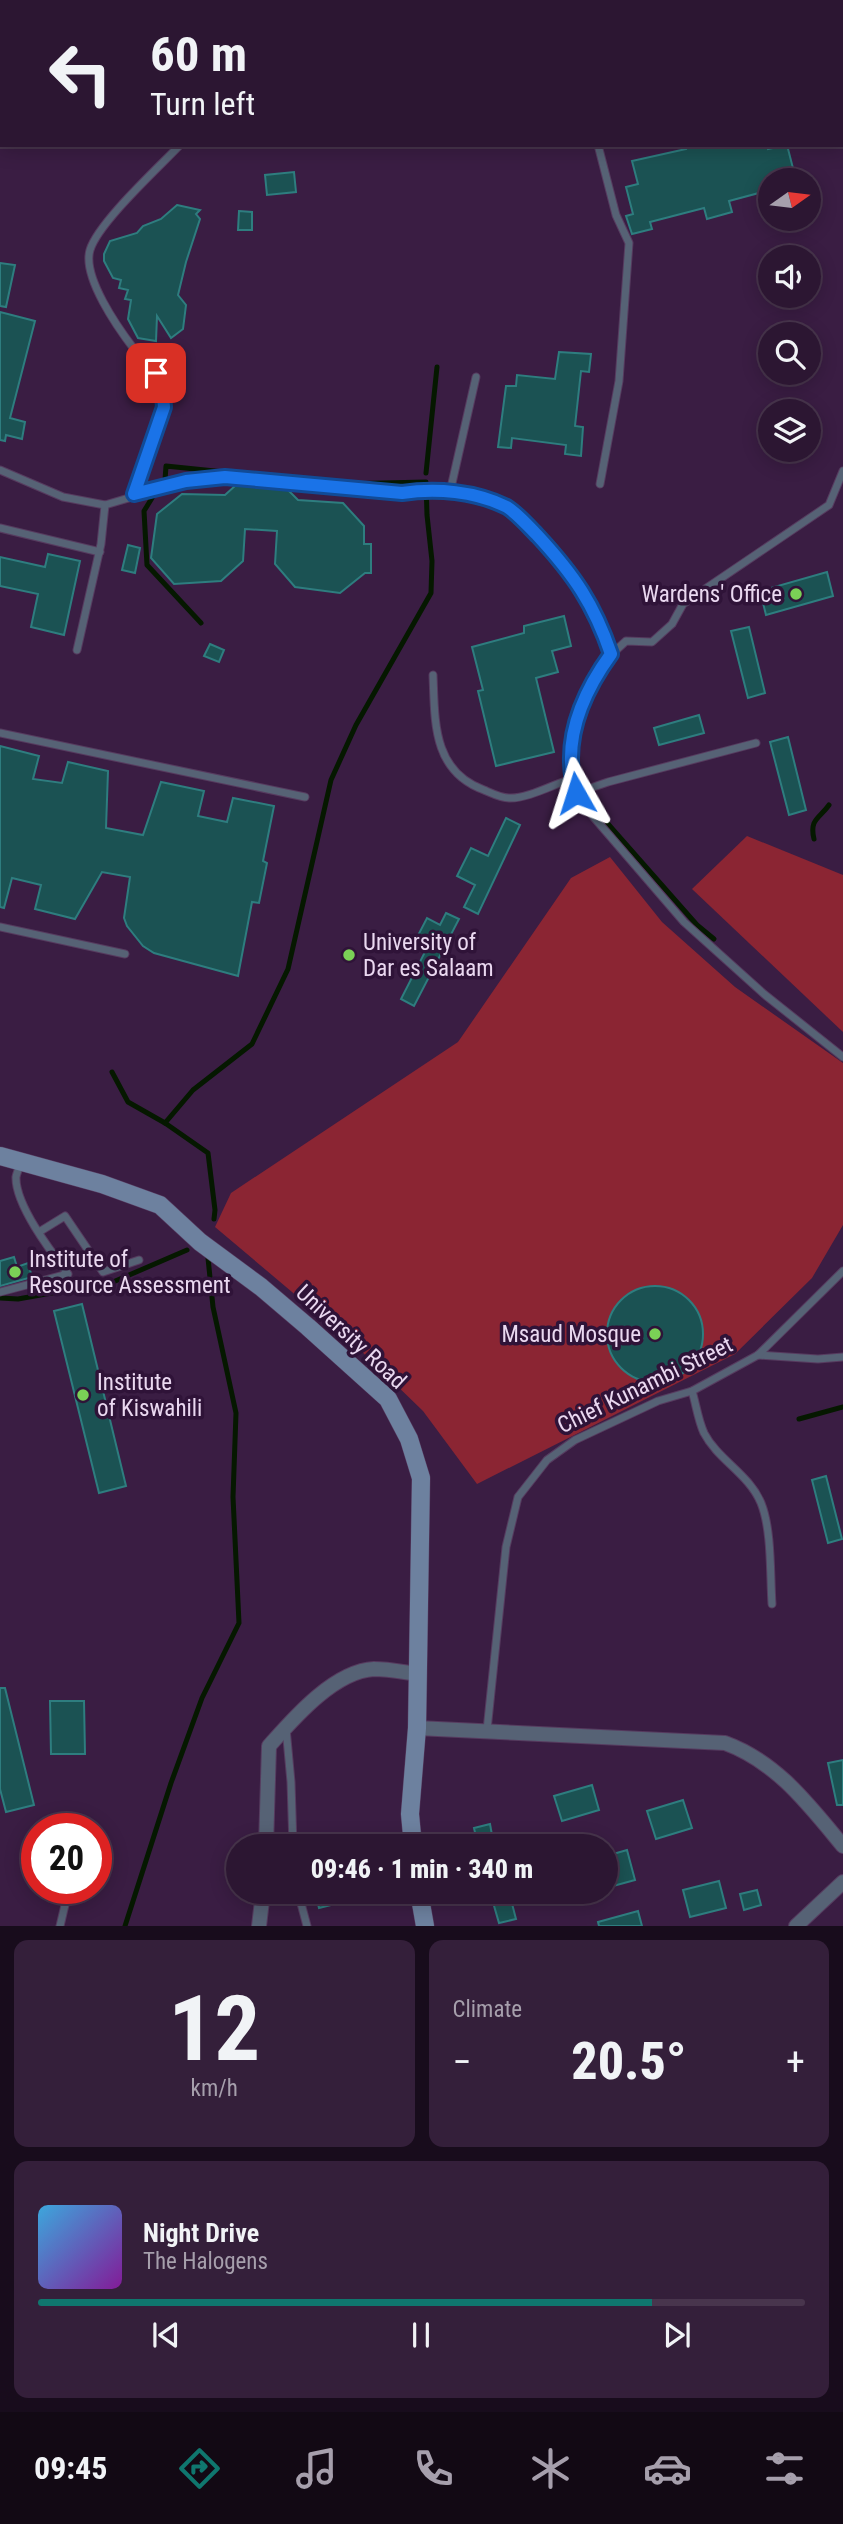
<!DOCTYPE html>
<meta charset="utf-8">
<style>
:root{--surface:#2c1632;--page:#341f3a;--text:#f1f3f6;--muted:#a69fac;--line:#48354d;--accent:#0f766e}
body{margin:0;font-family:"Roboto Condensed",sans-serif;background:var(--page);color:var(--text);height:100vh;display:flex;flex-direction:column;font-size:26px;white-space:nowrap}
*{box-sizing:border-box;margin:0}
p{font-size:23px;color:var(--muted)}
.icon{flex:none;width:38px;height:38px;fill:none;stroke:currentColor;stroke-width:2;stroke-linecap:round;stroke-linejoin:round}
.map{position:relative;height:1926px;overflow:hidden}
.drawer{display:flex;flex-direction:column;gap:14px;padding:14px;background:#180c1c;flex:1}
.drawer>*{flex:none}
.top-card{position:absolute;left:0px;top:0px;width:844px;height:147px;box-shadow:0 4px 18px #0003,0 0 0 2px var(--line);background:#2c1632;color:var(--text);overflow:hidden}
.needle{width:46px;rotate:76deg}
.buttons{position:absolute;left:758px;top:168px;display:grid;gap:14px}
.buttons a{display:grid;place-items:center;width:63px;height:63px;border-radius:50%;background:var(--surface);box-shadow:0 4px 18px #0003,0 0 0 2px var(--line);font-size:35px}
.speed{position:absolute;left:21px;top:1813px;display:flex;gap:14px;font-size:35px;font-weight:700;text-align:center}
.speed>*{display:grid;place-content:center;width:91px;height:91px;border-radius:50%;background:var(--surface);box-shadow:0 4px 18px #0003,0 0 0 2px var(--line);line-height:1}
.speed .limit{border:10px solid #d22;background:#fff;color:#111}
.pin{position:absolute;display:grid;place-items:center;width:60px;height:60px;color:#fff;margin:-30px;border-radius:14px;box-shadow:0 4px 10px #0006}
.me{position:absolute;width:77px;margin:-38px;rotate:354deg;stroke-linejoin:round;filter:drop-shadow(0 0 5px #0008)}
.turn{display:flex;align-items:center;gap:24px;height:147px;padding:0 35px;font-size:32px}
.turn .icon{width:91px;height:91px;stroke-width:2.5}
.turn b{display:block;font-size:49px;line-height:60px}
.big{font-size:52px;font-weight:800;line-height:1.1}
.drawer .tile{flex:1;display:flex;flex-direction:column;justify-content:center;gap:10px;min-width:0;padding:0 24px;border-radius:14px;background:var(--page)}
.drawer .dial{align-items:center;gap:0}
.dial b{font-size:91px;line-height:1}
.song{display:flex;align-items:center;gap:21px}
.cover{width:84px;height:84px;border-radius:10px;background:linear-gradient(135deg,hsl(200 70% 55%),hsl(290 70% 35%))}
.played{height:7px;border-radius:4px;background:linear-gradient(90deg,var(--accent) 80%,var(--line) 80%)}
.keys{display:flex;justify-content:space-around;direction:ltr}
.heat{display:flex;justify-content:space-between;align-items:center;font-size:38px;direction:ltr}
.drawer .tiles{flex:1;display:grid;gap:14px;grid-template-columns:1fr 1fr}
.tile:last-child{grid-column:span 2}
.trip{position:absolute;left:226px;top:1834px;width:392px;height:70px;border-radius:35px;background:var(--surface);box-shadow:0 4px 18px #0003,0 0 0 2px var(--line);font-weight:800;line-height:70px;text-align:center}
.tab-bar{display:flex;height:112px;justify-content:space-around;align-items:center;background:#120914;color:var(--muted)}
.tab-bar .icon{width:49px;height:49px}
.tab-bar .active{color:var(--accent)}
.tab-bar b{font-size:32px;color:var(--text)}
.map>svg:first-child{display:block}
.green{fill:#8b2533}
.lines{fill:none;stroke-linecap:round;stroke-linejoin:round}
.stream{stroke:#051800;stroke-width:5}
.building{fill:#1b5253;stroke:#2e7d7f;stroke-width:2}
.lane-casing{stroke:#563b5f;stroke-width:9}
.street-casing{stroke:#563b5f;stroke-width:16}
.secondary-casing{stroke:#563b5f;stroke-width:19}
.lane{stroke:#566275;stroke-width:7}
.street{stroke:#566275;stroke-width:14}
.secondary{stroke:#6d819f;stroke-width:18}
.route-casing{stroke:#114b97;stroke-width:18}
.route{stroke:#1a73e8;stroke-width:12}
.poi-dot{fill:#7ad156;stroke:#2f1338;stroke-width:2.5}
.labels{text-anchor:middle;dominant-baseline:central;stroke-width:7;stroke-linejoin:round;paint-order:stroke}
.poi-label{font-size:23px;fill:#ead8f0;stroke:#2f1338;text-anchor:start}
.street-label{font-size:23px;fill:#ead8f0;stroke:#2f1338}
</style>
<div class="map">
<svg width="843" height="1926" viewBox="0 0 843 1926">
<rect width="100%" height="100%" fill="#3a1d43"/>
<g class="green">
<polygon points="354,0 843,0 843,25 842,2"/>
<polygon points="747,836 843,875 843,1032 692,889"/>
<polygon points="610,857 662,922 735,987 843,1063 843,1225 812,1278 735,1354 477,1484 423,1411 356,1346 215,1227 231,1193 458,1042 571,878"/>
</g>
<g class="lines">
<g class="stream">
<polyline points="426,473 437,367"/>
<polyline points="591,791 608,824 697,925 714,939"/>
<path d="M814 839C809 819 820 818 829 805"/>
<polyline points="112,1072 128,1102 165,1123 208,1153 215,1210 214,1219"/>
<polyline points="165,1123 193,1090 252,1044 288,969 331,780 356,725 431,593 432,561 427,515 426,482 340,484 166,466 165,480 152,491 152,498 144,511 147,565 201,623"/>
<polyline points="0,1298 18,1299 113,1282 187,1250"/>
<polyline points="799,1419 843,1407"/>
<polyline points="125,1926 171,1783 202,1698 239,1623 233,1497 236,1413 213,1307 208,1258"/>
</g>
</g>
<g class="building">
<polygon points="685,145 767,145 768,149 787,145 796,180 770,180 770,190 729,201 732,212 707,219 704,208 650,222 652,229 632,234 626,216 633,214 626,187 638,184 632,161 686,149"/>
<polygon points="294,172 296,192 267,195 265,175"/>
<polygon points="177,205 200,210 196,214 200,219 186,262 178,295 186,305 183,329 171,338 157,316 156,341 138,338 128,319 131,300 125,299 128,290 119,288 121,280 113,278 104,261 104,254 110,241 137,233 143,226 161,219"/>
<polygon points="239,211 252,212 252,230 238,230"/>
<polygon points="0,263 15,265 6,307 0,306"/>
<polygon points="0,312 35,321 10,418 25,422 22,439 6,435 5,441 0,440"/>
<polygon points="559,352 591,354 589,372 581,371 575,426 583,427 581,456 565,454 566,445 512,438 511,448 498,447 506,386 516,386 517,375 555,379"/>
<polygon points="236,485 288,490 298,500 343,503 364,526 364,544 371,544 371,573 365,573 340,593 295,587 275,564 277,531 245,529 243,561 221,581 174,584 151,558 157,514 182,494 225,495"/>
<polygon points="128,545 140,548 135,573 122,570"/>
<polygon points="48,554 80,561 64,635 31,627 38,594 0,586 0,557 45,567"/>
<polygon points="827,572 833,596 766,615 760,591"/>
<polygon points="564,616 571,646 552,651 558,672 536,678 554,752 496,766 478,691 483,690 472,647 524,633 524,626"/>
<polygon points="749,627 765,693 748,698 731,631"/>
<polygon points="210,644 224,650 219,662 204,656"/>
<polygon points="699,715 704,733 659,745 654,728"/>
<polygon points="788,737 806,810 789,815 770,742"/>
<polygon points="0,746 39,756 33,779 62,783 68,762 108,771 106,828 143,835 161,782 204,791 198,816 227,822 233,798 274,806 263,861 267,863 259,903 252,902 238,976 154,953 143,946 127,926 124,918 130,877 102,872 75,919 35,909 41,885 12,878 4,908 0,907"/>
<polygon points="506,818 520,825 478,914 464,907 475,885 457,876 471,848 488,856"/>
<polygon points="446,913 459,919 414,1006 401,999 425,952 413,945 427,918 440,925"/>
<polygon points="14,1257 17,1267 28,1263 32,1277 0,1286 0,1261"/>
<circle cx="655" cy="1334" r="48"/>
<polygon points="82,1304 126,1486 99,1493 54,1311"/>
<polygon points="826,1476 842,1539 828,1543 812,1480"/>
<polygon points="0,1688 5,1688 34,1805 6,1812 0,1789"/>
<polygon points="50,1701 84,1701 85,1754 51,1754"/>
<polygon points="843,1760 843,1805 837,1805 828,1763"/>
<polygon points="592,1785 599,1810 562,1821 554,1796"/>
<polygon points="683,1800 692,1828 656,1839 647,1811"/>
<polygon points="490,1824 494,1846 478,1846 474,1828"/>
<polygon points="627,1850 635,1880 606,1888 606,1856"/>
<polygon points="719,1881 726,1908 690,1917 683,1890"/>
<polygon points="757,1890 761,1905 744,1910 740,1894"/>
<polygon points="315,1892 332,1892 335,1904 319,1908"/>
<polygon points="490,1892 509,1892 516,1919 499,1923"/>
<polygon points="638,1911 642,1926 599,1926 598,1922"/>
</g>
<g class="lines">
<defs>
<g id="lane">
<polyline points="598,145 616,215 629,243 619,381 600,484"/>
<path d="M0 470 63 497 105 505 186 481 225 477 402 493C436 488 475 491 506 507 518 513 529 527 538 536 574 575 594 604 611 654"/>
<path d="M843 471 829 505 683 604 672 624 652 642 626 641C584 677 557 745 578 799L684 922 764 994 843 1057"/>
<polyline points="450,492 476,377"/>
<path d="M134 494C141 472 148 450 156 428 158 421 164 412 164 403 163 378 149 368 134 349 118 328 82 277 90 250 98 223 158 168 180 145"/>
<polyline points="0,528 100,552"/>
<polyline points="77,650 101,544 105,505"/>
<path d="M433 675C435 721 432 771 484 790 491 793 501 798 509 798 527 799 554 784 571 779"/>
<polyline points="0,733 305,797"/>
<polyline points="576,793 608,782 756,743"/>
<polyline points="0,927 125,954"/>
<polyline points="39,1232 65,1216 103,1272 139,1260"/>
<path d="M0 1292 68 1274C52 1253 15 1205 16 1177 17 1172 20 1166 21 1161"/>
<polyline points="758,1355 818,1359 843,1357"/>
<path d="M692 1391C696 1404 698 1420 704 1433 718 1460 749 1474 761 1503 772 1530 770 1575 772 1604"/>
<polyline points="286,1728 291,1782 293,1846"/>
<polyline points="487,1730 506,1547 518,1497 547,1460 575,1440 658,1401 692,1391 758,1355 843,1271"/>
<polyline points="298,1892 307,1926"/>
<polyline points="60,1926 69,1888"/>
</g>
<g id="street">
<polyline points="231,0 233,2"/>
<polyline points="842,51 843,51"/>
<path d="M417 1728 725 1743C777 1762 809 1805 843 1846"/>
<path d="M266 1846 269 1746C293 1719 334 1671 374 1669 388 1669 403 1672 418 1674"/>
<polyline points="259,1926 263,1892"/>
<polyline points="796,1926 843,1882"/>
</g>
<g id="secondary">
<polyline points="0,1156 102,1184 160,1205 200,1242 261,1287 308,1327 388,1399 409,1439 421,1478 417,1728 410,1814 413,1846"/>
<polyline points="419,1892 425,1926"/>
</g>
</defs>
<use href="#lane" class="lane-casing"/>
<use href="#street" class="street-casing"/>
<use href="#secondary" class="secondary-casing"/>
<use href="#lane" class="lane"/>
<use href="#street" class="street"/>
<use href="#secondary" class="secondary"/>
</g>
<g class="lines">
<defs>
<path id="route" d="M156 373 162 385 164 407 134 494 186 481 225 477 402 493C436 488 475 491 507 507 518 514 529 527 538 536 574 575 594 604 611 654 582 694 561 743 576 793"/>
</defs>
<use href="#route" class="route-casing"/>
<use href="#route" class="route"/>
</g>
<g class="poi-dot">
<circle cx="796" cy="594" r="7"/>
<circle cx="349" cy="955" r="7"/>
<circle cx="15" cy="1272" r="7"/>
<circle cx="655" cy="1334" r="7"/>
<circle cx="83" cy="1395" r="7"/>
</g>
<g class="labels">
<g class="poi-label">
<text x="782" y="594" text-anchor="end">Wardens' Office</text>
<text x="363" y="942">University of<tspan x="363" dy="26">Dar es Salaam</tspan></text>
<text x="29" y="1259">Institute of<tspan x="29" dy="26">Resource Assessment</tspan></text>
<text x="641" y="1334" text-anchor="end">Msaud Mosque</text>
<text x="97" y="1382">Institute<tspan x="97" dy="26">of Kiswahili</tspan></text>
</g>
<g class="street-label">
<text transform="translate(351 1337) rotate(43)">University Road</text>
<text transform="translate(645 1385) rotate(-26)">Chief Kunambi Street</text>
</g>
</g>
</svg>
<div class="buttons">
<a><svg class="needle" viewBox="-14 -14 28 28"><path d="M0-13l5 13h-10z" fill="#e53935"/><path d="M0 13l5-13h-10z" fill="#a69fac"/></svg></a>
<a><svg class="icon" aria-label="sound" viewBox="0 0 24 24"><path d="M4 9h4l5-4v14l-5-4H4zM17 9q2 3 0 6"/></svg></a>
<a><svg class="icon" aria-label="search" viewBox="0 0 24 24"><circle cx="10" cy="10" r="6"/><path d="M15 15l6 6"/></svg></a>
<a><svg class="icon" aria-label="layers" viewBox="0 0 24 24"><path d="M12 4l9 5-9 5-9-5zM3 14l9 5 9-5"/></svg></a>
</div>
<div class="speed"><div class="limit">20</div></div>
<div class="pin" style="left:156px;top:373px;background:#d93025"><svg class="icon" aria-label="arrive" viewBox="0 0 24 24"><path d="M6 21V4h12l-3 4 3 4H6"/></svg></div>
<svg class="me" style="left:576px;top:793px" viewBox="-20 -20 40 40"><path d="M0-17L14 15 0 8-14 15z" fill="#1a73e8" stroke="#fff" stroke-width="4"/></svg>
<div class="trip">09:46 · 1 min · 340 m</div>
<div class="top-card">
<div class="turn"><svg class="icon" aria-label="left" viewBox="0 0 24 24"><path d="M17 20v-9H6M10 6l-5 5 5 5"/></svg><div><b>60 m</b>Turn left</div></div>
</div>
</div>
<section class="drawer">
<div class="tiles">
<div class="tile dial"><b>12</b><p>km/h</p></div>
<div class="tile"><p>Climate</p>
<div class="heat"><a>−</a><b class="big">20.5°</b><a>+</a></div>
</div>
<div class="tile">
<div class="song"><i class="cover"></i><div><b>Night Drive</b><p>The Halogens</p></div></div>
<div class="played"></div>
<div class="keys"><svg class="icon" aria-label="previous" viewBox="0 0 24 24"><path d="M18 5L8 12l10 7zM5 5v14"/></svg><svg class="icon" aria-label="pause" viewBox="0 0 24 24"><path d="M8 5v14M16 5v14"/></svg><svg class="icon" aria-label="next" viewBox="0 0 24 24"><path d="M6 5l10 7-10 7zM19 5v14"/></svg></div>
</div>
</div>
</section>
<nav class="tab-bar">
<b>09:45</b>
<svg class="icon active" aria-label="directions" viewBox="0 0 24 24"><path d="M12 3l9 9-9 9-9-9zM9 14v-3h6M13 9l2 2-2 2"/></svg>
<svg class="icon" aria-label="music" viewBox="0 0 24 24"><path d="M9 18V5l10-2v13"/><circle cx="6" cy="18" r="3"/><circle cx="16" cy="16" r="3"/></svg>
<svg class="icon" aria-label="phone" viewBox="0 0 24 24"><path d="M5 4h4l2 5-3 2q2 4 5 5l2-3 5 2v4C11 20 4 13 5 4z"/></svg>
<svg class="icon" aria-label="climate" viewBox="0 0 24 24"><path d="M12 3v18M4 7l16 10M4 17L20 7"/></svg>
<svg class="icon" aria-label="car" viewBox="0 0 24 24"><path d="M5 17H2v-5l4-1 3-4h7l3 4 3 1v5h-3M9 17h6M6 11h13"/><circle cx="7" cy="17" r="2"/><circle cx="17" cy="17" r="2"/></svg>
<svg class="icon" aria-label="filters" viewBox="0 0 24 24"><path d="M4 7h16M4 17h16"/><circle cx="9" cy="7" r="2"/><circle cx="15" cy="17" r="2"/></svg>
</nav>
